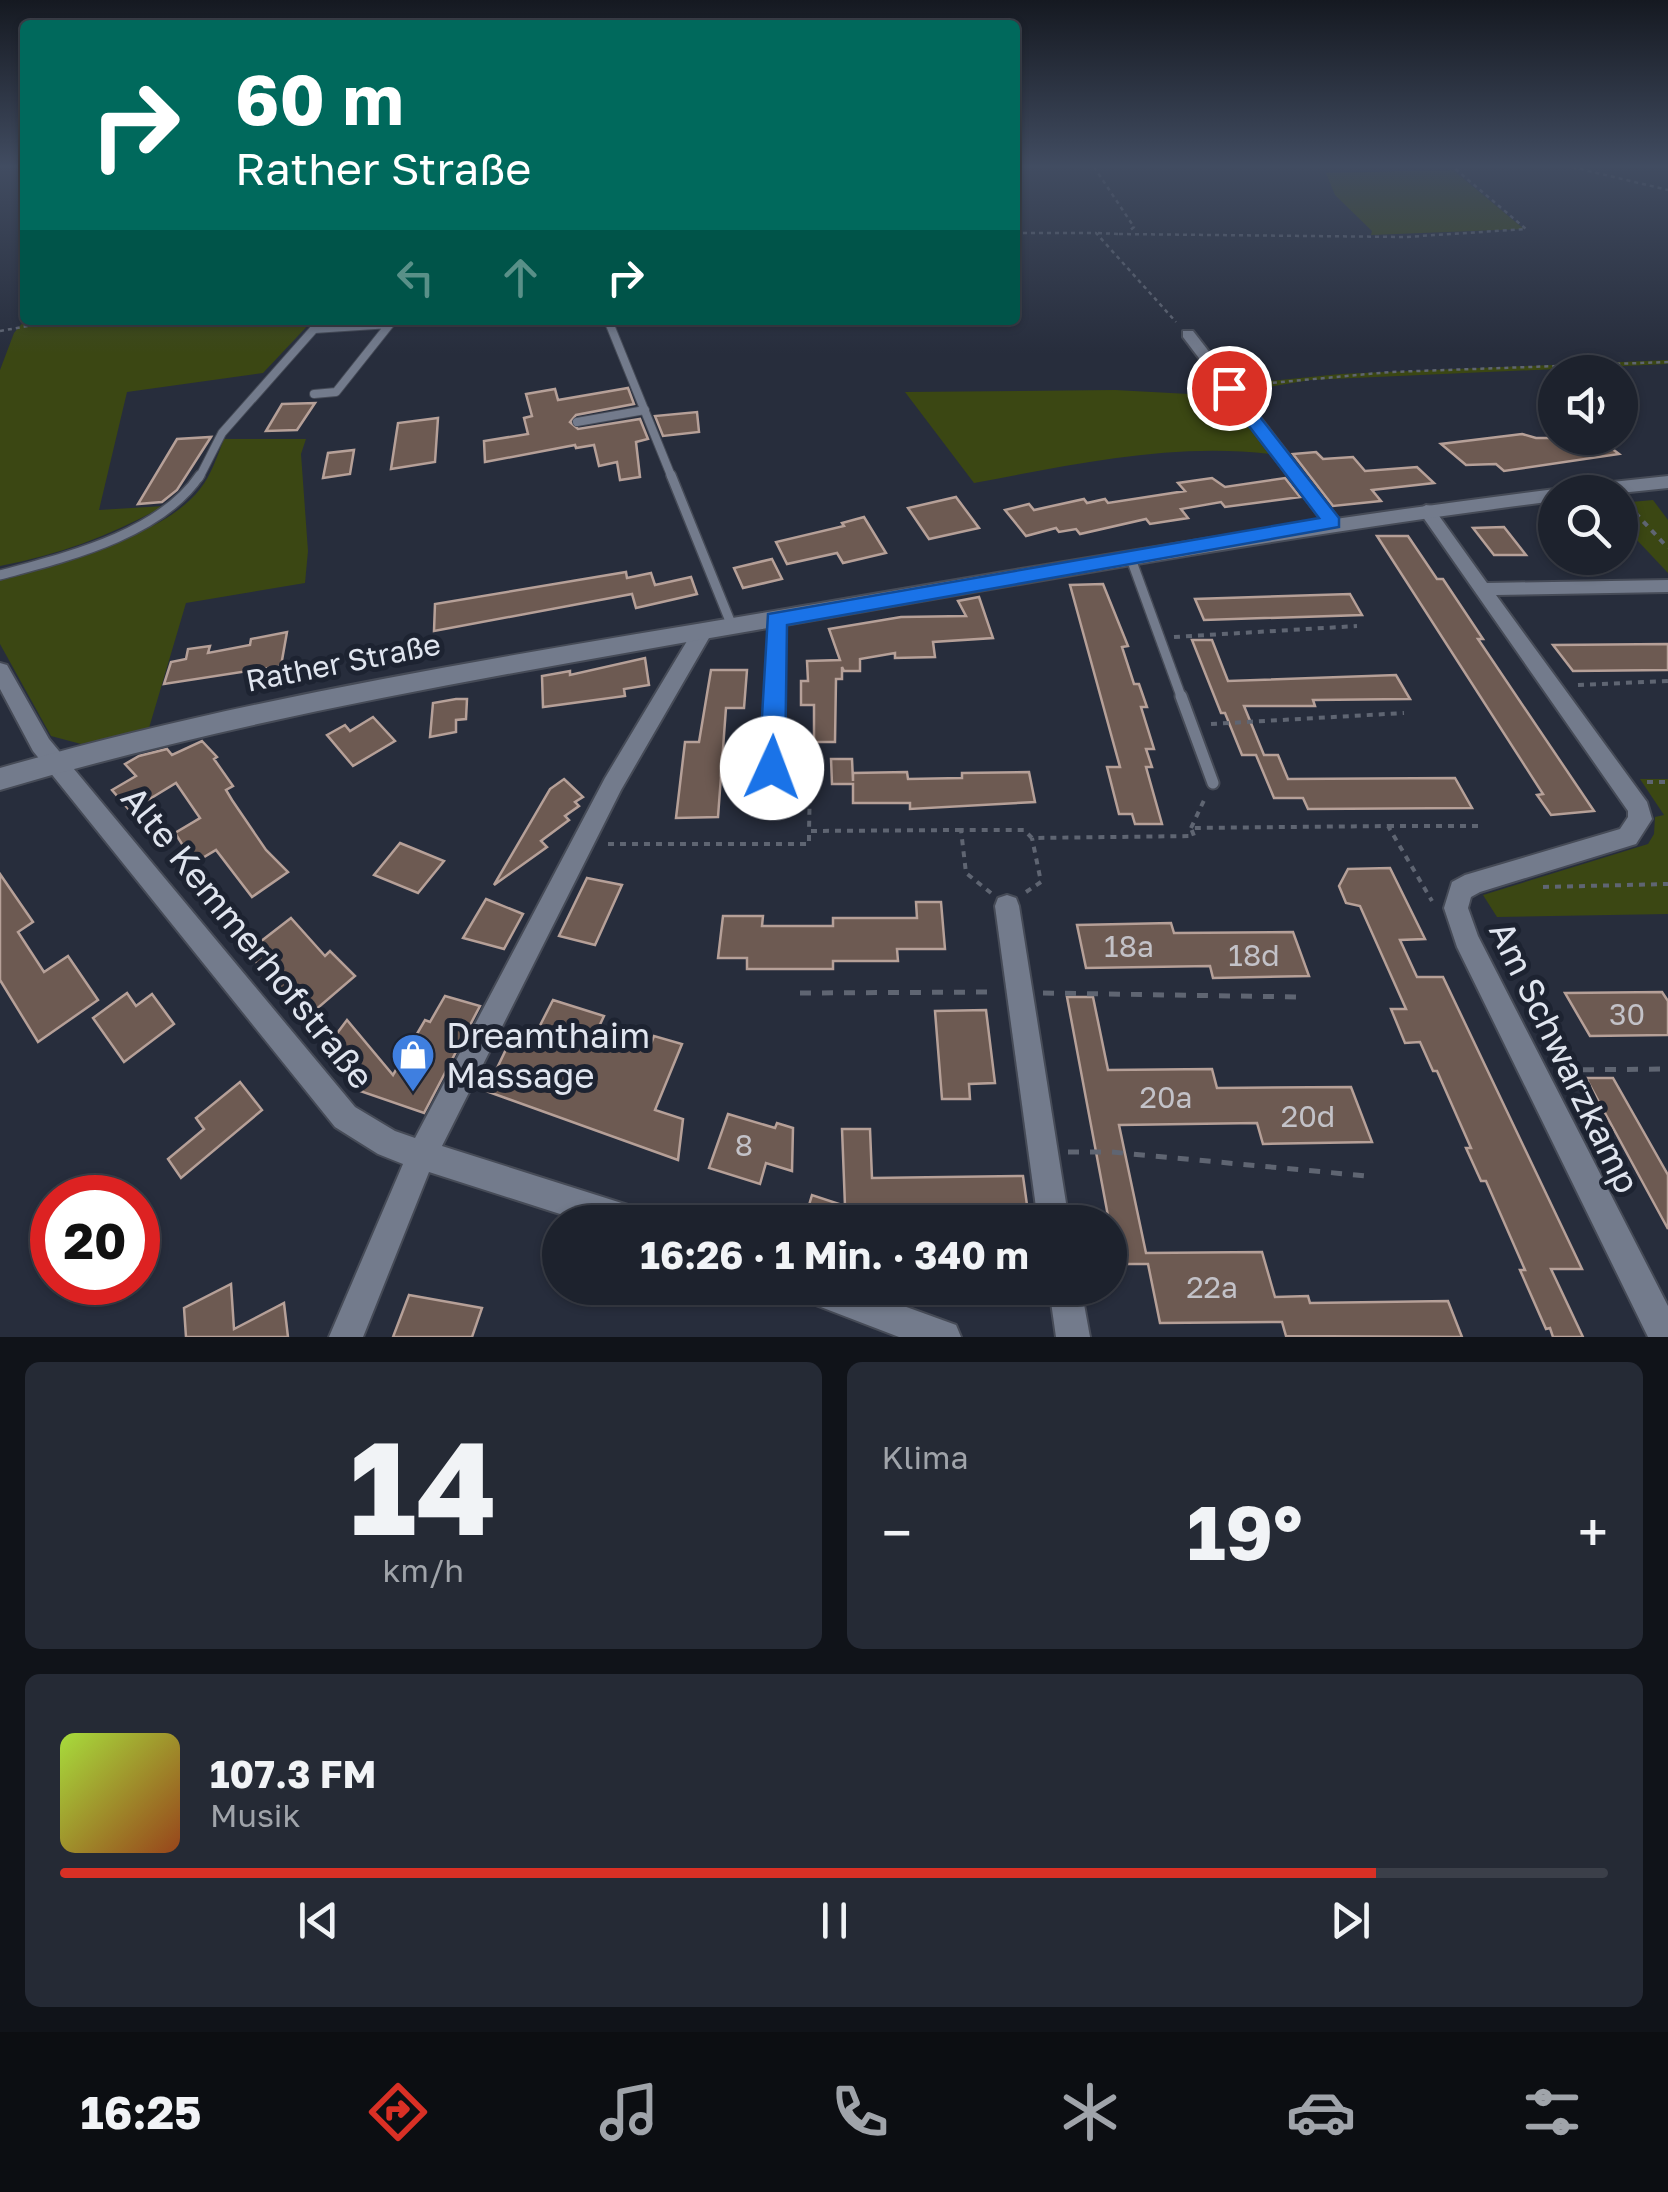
<!DOCTYPE html>
<html lang="de">
<meta charset="utf-8">
<style>
:root{--surface:#1d222d;--page:#252a35;--text:#f1f3f6;--muted:#a0a4aa;--line:#3b3f49;--accent:#d93025}
body{margin:0;font-family:"Golos Text",sans-serif;background:var(--page);color:var(--text);height:100vh;display:flex;flex-direction:column;font-size:38px;white-space:nowrap}
*{box-sizing:border-box;margin:0}
p{font-size:32px;color:var(--muted)}
.icon{flex:none;width:55px;height:55px;fill:none;stroke:currentColor;stroke-width:2;stroke-linecap:round;stroke-linejoin:round}
.map{position:relative;height:1337px;overflow:hidden}
.panel{display:flex;flex-direction:column;gap:25px;padding:25px;background:#101319;flex:1}
.panel>*{flex:none}
.top-card{position:absolute;left:20px;top:20px;width:1000px;height:305px;border-radius:10px;box-shadow:0 2px 8px #0004,0 0 0 2px var(--line);background:#00695c;color:#fff;overflow:hidden}
.controls{position:absolute;left:1538px;top:355px;display:grid;gap:20px}
.controls a{display:grid;place-items:center;width:100px;height:100px;border-radius:50%;background:var(--surface);box-shadow:0 2px 8px #0004,0 0 0 2px var(--line);font-size:50px}
.speed{position:absolute;left:30px;top:1175px;display:flex;gap:20px;font-size:50px;font-weight:700;text-align:center}
.speed>*{display:grid;place-content:center;width:130px;height:130px;border-radius:50%;background:var(--surface);box-shadow:0 2px 8px #0004,0 0 0 2px var(--line);line-height:1}
.speed .limit{border:15px solid #d22;background:#fff;color:#111}
.pin{position:absolute;display:grid;place-items:center;width:85px;height:85px;color:#fff;margin:-42px;border:5px solid #fff;border-radius:50%;box-shadow:0 2px 10px #0007}
.me{position:absolute;width:110px;margin:-55px;rotate:2deg;stroke-linejoin:round;filter:drop-shadow(0 0 8px #0008)}
.turn{display:flex;align-items:center;gap:35px;height:210px;padding:0 50px;font-size:45px}
.turn .icon{width:130px;height:130px;stroke-width:2.5}
.turn b{display:block;font-size:70px;line-height:85px}
.lanes{display:flex;align-items:center;height:95px;padding:0 50px;background:#0003;justify-content:center;gap:50px;direction:ltr}
.lanes .off{opacity:.35}
.big{font-size:75px;font-weight:700;line-height:1.1}
.panel .card{flex:1;display:flex;flex-direction:column;justify-content:center;gap:15px;min-width:0;padding:0 35px;border-radius:15px;background:var(--page)}
.panel .dial{align-items:center;gap:0}
.dial b{font-size:130px;line-height:1}
.song{display:flex;align-items:center;gap:30px}
.cover{width:120px;height:120px;border-radius:15px;background:linear-gradient(135deg,hsl(80 70% 55%),hsl(20 70% 35%))}
.played{height:10px;border-radius:5px;background:linear-gradient(90deg,var(--accent) 85%,var(--line) 85%)}
.keys{display:flex;justify-content:space-around;direction:ltr}
.heat{display:flex;justify-content:space-between;align-items:center;font-size:55px;direction:ltr}
.panel .tiles{flex:1;display:grid;gap:25px;grid-template-columns:1fr 1fr}
.card:last-child{grid-column:span 2}
.trip{position:absolute;left:542px;top:1205px;width:585px;height:100px;border-radius:50px;background:var(--surface);box-shadow:0 2px 8px #0004,0 0 0 2px var(--line);font-weight:700;line-height:100px;text-align:center}
.menu{display:flex;height:160px;justify-content:space-around;align-items:center;background:#0c0e12;color:var(--muted)}
.menu .icon{width:70px;height:70px}
.menu .selected{color:var(--accent)}
.menu b{font-size:45px;color:var(--text)}
.map>svg:first-child{display:block}
.green{fill:#3b4713}
.building{fill:#6d5a52;stroke:#b6a098;stroke-width:2.5}
.lines{fill:none;stroke-linecap:round;stroke-linejoin:round}
.service-far2-casing{stroke:#464b57;stroke-width:10}
.service-far1-casing{stroke:#464b57;stroke-width:12}
.service-casing{stroke:#464b57;stroke-width:15}
.minor-casing{stroke:#464b57;stroke-width:4}
.tertiary-casing{stroke:#464b57;stroke-width:4}
.path-far2{stroke:#5f6572;stroke-width:2.5;stroke-dasharray:4 4;stroke-linecap:butt}
.path-far1{stroke:#5f6572;stroke-width:4;stroke-dasharray:6 6;stroke-linecap:butt}
.path{stroke:#5f6572;stroke-width:5;stroke-dasharray:11 11;stroke-linecap:butt}
.service-far2{stroke:#737b8c;stroke-width:8}
.service-far1{stroke:#737b8c;stroke-width:9}
.service{stroke:#737b8c;stroke-width:11}
.minor{fill:#737b8c;fill-rule:evenodd}
.tertiary{fill:#737b8c;fill-rule:evenodd}
.route{fill:#1a73e8;stroke:#114b97;stroke-width:2.5}
.labels{text-anchor:middle;dominant-baseline:central;stroke-width:10;stroke-linejoin:round;paint-order:stroke}
.street-label{font-size:30px;fill:#e0e5ef;stroke:#1d2331}
.near-number-label{font-size:30px;fill:#c3c2c8}
.near-street-label{font-size:35px;fill:#e0e5ef;stroke:#1d2331}
.near-poi-label{font-size:35px;fill:#e0e5ef;stroke:#1d2331;text-anchor:start}
</style>
<div class="map">
<svg width="1668" height="1337" viewBox="0 0 1668 1337">
<rect width="100%" height="100%" fill="#272d3c"/>
<g class="green">
<polygon points="1453,170 1524,229 1371,235 1372,231 1335,195 1326,173"/>
<path d="M25 320H313L263 373 127 392 99 510 164 506C112 535 59 555 0 566V370L14 333Z"/>
<polygon points="1668,360 1668,364 1310,380 1240,392 1236,389 1249,383 1340,374"/>
<path d="M1115 390 1226 396 1270 454C1173 442 1070 465 974 483L905 392Z"/>
<path d="M224 439H306L301 454 308 551 305 583 186 603 149 728 81 744 51 736 0 644V578C60 559 160 540 200 489 212 474 217 456 224 439Z"/>
<polygon points="1653,500 1668,520 1668,573 1620,522 1620,503"/>
<polygon points="1640,779 1668,779 1668,914 1497,917 1483,895 1648,844 1654,834 1655,817 1664,815"/>
</g>
<g class="building">
<polygon points="628,388 634,404 576,415 570,422 578,429 640,419 648,439 636,442 640,477 620,480 617,462 599,466 594,445 576,448 575,445 485,462 484,441 528,434 524,418 532,416 526,394 555,389 558,400"/>
<polygon points="315,403 297,430 266,431 282,404"/>
<polygon points="697,412 699,432 663,436 655,416"/>
<polygon points="438,418 435,462 391,469 398,423"/>
<polygon points="1522,434 1536,438 1598,438 1619,454 1504,471 1496,464 1466,465 1441,444"/>
<polygon points="211,437 177,490 162,502 138,504 177,439"/>
<polygon points="354,450 350,474 323,478 328,453"/>
<polygon points="1316,452 1323,459 1353,457 1365,471 1417,467 1434,483 1372,490 1381,501 1333,506 1293,454"/>
<polygon points="1212,478 1225,487 1285,478 1300,497 1225,507 1221,502 1181,509 1188,518 1150,524 1146,519 1080,534 1076,529 1059,532 1056,528 1026,536 1005,510 1029,504 1034,510 1084,499 1087,503 1105,499 1108,503 1185,491 1178,483"/>
<polygon points="956,497 979,528 929,539 908,508"/>
<polygon points="864,517 886,553 843,563 837,553 787,564 776,542 844,526 842,523"/>
<polygon points="1504,527 1526,555 1494,555 1473,528"/>
<polygon points="1377,536 1408,536 1437,579 1443,579 1483,639 1478,639 1594,811 1551,815 1537,795 1543,794"/>
<polygon points="772,559 782,579 743,588 734,568"/>
<polygon points="626,572 627,578 651,573 655,585 691,577 697,594 636,608 632,594 434,631 435,604"/>
<polygon points="1103,584 1128,646 1122,647 1134,684 1139,684 1147,707 1141,707 1154,749 1146,749 1152,767 1146,767 1162,824 1135,824 1132,814 1119,814 1107,767 1120,767 1070,585"/>
<polygon points="1350,594 1362,615 1204,620 1195,599"/>
<polygon points="979,597 993,638 933,642 935,657 895,658 895,653 860,659 860,671 844,671 842,667 842,679 836,679 835,742 814,742 814,705 801,705 801,681 808,681 807,661 840,660 829,629 901,617 966,616 958,601"/>
<polygon points="287,632 281,666 164,684 171,662 186,659 188,649 210,646 208,653 250,645 251,639"/>
<polygon points="1192,640 1212,640 1228,681 1396,675 1410,699 1313,700 1315,706 1244,706 1264,755 1278,755 1288,779 1455,778 1472,808 1308,809 1303,798 1274,798 1256,755 1242,755 1225,713 1221,713"/>
<polygon points="1668,644 1668,670 1573,671 1553,645"/>
<polygon points="645,658 649,685 624,689 625,696 543,707 542,676 570,671 570,675"/>
<polygon points="711,670 747,670 744,708 726,708 718,817 676,818 685,742 699,742"/>
<polygon points="456,699 467,699 466,719 456,720 456,732 430,737 433,703"/>
<polygon points="373,717 395,741 353,766 327,735 345,725 350,731"/>
<polygon points="202,741 217,757 214,759 233,786 226,790 232,800 266,850 288,872 252,897 216,850 194,863 175,833 200,818 176,783 130,811 112,790 136,776 125,764 139,756 167,749 172,755"/>
<polygon points="831,759 852,759 853,781 853,773 907,772 908,779 962,778 962,773 1029,772 1035,802 910,809 910,803 853,803 853,784 832,784"/>
<polygon points="564,779 583,797 575,802 579,806 565,816 569,820 541,841 547,847 494,885 550,789"/>
<polygon points="400,843 444,861 418,893 374,875"/>
<polygon points="1390,868 1425,939 1400,940 1417,977 1443,977 1582,1269 1551,1269 1583,1337 1553,1337 1550,1328 1546,1329 1520,1270 1525,1270 1486,1181 1481,1181 1466,1148 1471,1148 1437,1071 1433,1071 1420,1042 1405,1043 1391,1009 1406,1009 1360,906 1346,903 1339,886 1348,869"/>
<polygon points="0,874 33,922 18,932 44,972 68,956 98,1000 38,1042 0,980"/>
<polygon points="587,878 622,885 595,945 559,936"/>
<polygon points="486,899 523,914 504,949 463,938"/>
<polygon points="916,902 941,902 945,949 897,949 898,961 833,961 833,969 747,969 747,958 718,958 723,916 763,916 762,926 833,926 833,918 917,918"/>
<polygon points="291,918 325,956 330,951 355,976 306,1018 247,952"/>
<polygon points="1171,923 1174,933 1293,932 1309,976 1213,978 1210,966 1086,968 1077,925"/>
<polygon points="1662,992 1668,1001 1668,1035 1590,1036 1565,993"/>
<polygon points="127,993 136,1006 152,994 174,1024 124,1062 93,1018"/>
<polygon points="445,996 480,1006 424,1113 360,1091 326,1048 347,1020 393,1075 425,1020 430,1022"/>
<polygon points="1067,997 1093,997 1108,1070 1212,1069 1217,1088 1351,1087 1372,1142 1263,1144 1257,1123 1119,1125 1146,1253 1262,1252 1275,1297 1308,1296 1310,1303 1448,1301 1462,1337 1286,1336 1282,1322 1160,1323 1148,1264 1117,1264"/>
<polygon points="553,1000 604,1016 596,1033 649,1049 654,1036 682,1044 655,1110 683,1119 678,1160 486,1091 510,1041 529,1047"/>
<polygon points="986,1010 995,1083 969,1084 970,1099 942,1099 935,1011"/>
<polygon points="1586,1078 1613,1078 1668,1175 1668,1229"/>
<polygon points="240,1082 262,1110 181,1178 168,1159 204,1129 196,1118"/>
<polygon points="728,1114 775,1128 777,1123 793,1128 792,1171 766,1163 760,1184 709,1168"/>
<polygon points="842,1129 870,1129 872,1178 1023,1176 1027,1205 1010,1205 1012,1222 906,1222 906,1213 871,1214 884,1219 883,1222 804,1222 812,1195 845,1206"/>
<polygon points="231,1284 234,1329 284,1303 288,1337 186,1337 184,1308"/>
<polygon points="409,1295 482,1308 472,1337 393,1337"/>
</g>
<g class="lines">
<defs>
<g id="service-far2">
<polyline points="608,320 672,478"/>
<polyline points="314,329 390,324 336,392 314,394"/>
<polyline points="577,422 645,410"/>
<polyline points="199,478 222,433 322,320"/>
</g>
<g id="service-far1">
<polyline points="671,475 732,626"/>
<polyline points="1130,556 1182,699"/>
<path d="M0 575C66 557 160 535 200 475"/>
<polyline points="774,699 776,619"/>
</g>
<g id="service">
<polyline points="1181,696 1213,783"/>
<polyline points="772,767 774,696"/>
</g>
<g id="minor">
<polygon points="1183,331 1193,331 1338,518 1338,526 1326,526 1183,337"/>
<polygon points="1426,505 1432,506 1487,583 1668,580 1668,592 1496,595 1647,802 1652,819 1636,844 1480,892 1471,897 1468,908 1478,936 1668,1306 1668,1337 1648,1337 1457,947 1444,908 1452,882 1465,875 1620,829 1628,817 1628,811 1418,510"/>
<polygon points="703,624 713,631 621,790 442,1146 631,1206 642,1211 646,1222 585,1222 429,1172 363,1337 329,1337 403,1164 378,1154 335,1127 33,751 0,689 0,663 7,665 49,739 355,1107 395,1131 415,1138 605,778 696,626"/>
<polygon points="1007,895 1016,898 1019,906 1069,1222 1038,1222 995,906 998,898"/>
<polygon points="795,1288 854,1288 956,1325 961,1337 899,1337 800,1299"/>
<polygon points="1049,1288 1081,1288 1090,1337 1056,1337"/>
</g>
<g id="tertiary">
<polygon points="1668,476 1668,488 1620,493 1565,492 1575,486"/>
<path d="M1555 489 1564 492H1555V501C1289 535 1026 583 762 629 505 674 250 716 0 790V768C250 696 506 656 762 613 1026 568 1289 522 1555 489Z"/>
</g>
</defs>
<use href="#service-far2" class="service-far2-casing"/>
<use href="#service-far1" class="service-far1-casing"/>
<use href="#service" class="service-casing"/>
<use href="#minor" class="minor-casing"/>
<use href="#tertiary" class="tertiary-casing"/>
<g class="path-far2">
<polyline points="1094,167 1134,227 1128,232"/>
<polyline points="1572,167 1668,190"/>
<polyline points="1015,233 1096,233 1176,322"/>
<polyline points="1098,233 1119,234"/>
<polyline points="1119,234 1406,237 1526,229 1453,167"/>
<polyline points="0,331 62,320"/>
<polyline points="1249,385 1390,372 1668,362"/>
</g>
<g class="path-far1">
<polyline points="1627,504 1668,548"/>
<polyline points="1174,637 1357,626"/>
<polyline points="1578,685 1668,681"/>
<polyline points="1211,724 1404,713"/>
<polyline points="788,775 810,785 809,831"/>
<polyline points="1647,782 1668,782"/>
<polyline points="1388,826 1482,826"/>
<polyline points="1191,828 1206,796"/>
<polyline points="608,844 809,844 809,831 961,830"/>
<polyline points="1543,887 1668,884"/>
<polyline points="1026,892 1041,882 1032,838"/>
<polyline points="991,893 966,873 961,830 1024,830 1032,838 1194,836 1191,828 1388,826 1432,901"/>
</g>
<g class="path">
<polyline points="800,993 994,992"/>
<polyline points="1043,993 1299,997"/>
<polyline points="1561,1070 1668,1069"/>
<polyline points="1068,1152 1111,1152 1367,1176"/>
</g>
<use href="#service-far2" class="service-far2"/>
<use href="#service-far1" class="service-far1"/>
<use href="#service" class="service"/>
<use href="#minor" class="minor"/>
<use href="#tertiary" class="tertiary"/>
</g>
<linearGradient id="sky" x2="0" y2="1"><stop stop-color="#151921"/><stop offset="0.47" stop-color="#414c61"/><stop offset="1" stop-color="#414c61" stop-opacity="0"/></linearGradient>
<rect width="1668" height="354" fill="url(#sky)"/>
<polygon class="route" points="1223,385 1235,385 1339,518 1339,527 787,625 785,768 781,775 763,775 759,768 768,614 1319,518 1223,392"/>
<defs>
<symbol id="shop-pin" viewBox="-11 -11 22 30"><path d="M0 17L-7.5 6A9.5 9.5 0 1 1 7.5 6Z" fill="#3f7fe0" stroke="#1d2331"/><path d="M-5-2.5h2.3a2.7 3.5 0 0 1 5.4 0H5L5.5 6h-11ZM-1.5-2.5h3a1.5 2.3 0 0 0-3 0Z" fill="#fff"/></symbol>
</defs>
<g fill-rule="evenodd">
<use href="#shop-pin" x="388" y="1030" width="50" height="68"/>
</g>
<g class="labels">
<g class="street-label">
<text transform="translate(343 662) rotate(-11)">Rather Straße</text>
</g>
<g class="near-number-label">
<text x="1129" y="946">18a</text>
<text x="1254" y="955">18d</text>
<text x="1627" y="1014">30</text>
<text x="1166" y="1097">20a</text>
<text x="1308" y="1116">20d</text>
<text x="744" y="1145">8</text>
<text x="1212" y="1287">22a</text>
</g>
<g class="near-street-label">
<text transform="translate(248 937) rotate(51)">Alte Kemmerhofstraße</text>
<text transform="translate(1565 1057) rotate(64)">Am Schwarzkamp</text>
</g>
<g class="near-poi-label">
<text x="446" y="1035">Dreamthaim<tspan x="446" dy="40">Massage</tspan></text>
</g>
</g>
</svg>
<div class="controls">
<a><svg class="icon" aria-label="sound" viewBox="0 0 24 24"><path d="M4 9h4l5-4v14l-5-4H4zM17 9q2 3 0 6"/></svg></a>
<a><svg class="icon" aria-label="search" viewBox="0 0 24 24"><circle cx="10" cy="10" r="6"/><path d="M15 15l6 6"/></svg></a>
</div>
<div class="speed"><div class="limit">20</div></div>
<div class="pin" style="left:1229px;top:388px;background:#d93025"><svg class="icon" aria-label="arrive" viewBox="0 0 24 24"><path d="M6 21V4h12l-3 4 3 4H6"/></svg></div>
<svg class="me" style="left:772px;top:768px" viewBox="-20 -20 40 40"><circle r="19" fill="#fff"/><path d="M0-13L10 11 0 6-10 11z" fill="#1a73e8"/></svg>
<div class="trip">16:26 · 1 Min. · 340 m</div>
<div class="top-card">
<div class="turn"><svg class="icon" aria-label="right" viewBox="0 0 24 24"><path d="M7 20v-9h11M14 6l5 5-5 5"/></svg><div><b>60 m</b>Rather Straße</div></div>
<div class="lanes"><svg class="icon off" aria-label="left" viewBox="0 0 24 24"><path d="M17 20v-9H6M10 6l-5 5 5 5"/></svg><svg class="icon off" aria-label="ahead" viewBox="0 0 24 24"><path d="M12 20V5M6 11l6-6 6 6"/></svg><svg class="icon" aria-label="right" viewBox="0 0 24 24"><path d="M7 20v-9h11M14 6l5 5-5 5"/></svg></div>
</div>
</div>
<section class="panel">
<div class="tiles">
<div class="card dial"><b>14</b><p>km/h</p></div>
<div class="card"><p>Klima</p>
<div class="heat"><a>−</a><b class="big">19°</b><a>+</a></div>
</div>
<div class="card">
<div class="song"><i class="cover"></i><div><b>107.3 FM</b><p>Musik</p></div></div>
<div class="played"></div>
<div class="keys"><svg class="icon" aria-label="previous" viewBox="0 0 24 24"><path d="M18 5L8 12l10 7zM5 5v14"/></svg><svg class="icon" aria-label="pause" viewBox="0 0 24 24"><path d="M8 5v14M16 5v14"/></svg><svg class="icon" aria-label="next" viewBox="0 0 24 24"><path d="M6 5l10 7-10 7zM19 5v14"/></svg></div>
</div>
</div>
</section>
<nav class="menu">
<b>16:25</b>
<svg class="icon selected" aria-label="directions" viewBox="0 0 24 24"><path d="M12 3l9 9-9 9-9-9zM9 14v-3h6M13 9l2 2-2 2"/></svg>
<svg class="icon" aria-label="music" viewBox="0 0 24 24"><path d="M9 18V5l10-2v13"/><circle cx="6" cy="18" r="3"/><circle cx="16" cy="16" r="3"/></svg>
<svg class="icon" aria-label="phone" viewBox="0 0 24 24"><path d="M5 4h4l2 5-3 2q2 4 5 5l2-3 5 2v4C11 20 4 13 5 4z"/></svg>
<svg class="icon" aria-label="climate" viewBox="0 0 24 24"><path d="M12 3v18M4 7l16 10M4 17L20 7"/></svg>
<svg class="icon" aria-label="car" viewBox="0 0 24 24"><path d="M5 17H2v-5l4-1 3-4h7l3 4 3 1v5h-3M9 17h6M6 11h13"/><circle cx="7" cy="17" r="2"/><circle cx="17" cy="17" r="2"/></svg>
<svg class="icon" aria-label="filters" viewBox="0 0 24 24"><path d="M4 7h16M4 17h16"/><circle cx="9" cy="7" r="2"/><circle cx="15" cy="17" r="2"/></svg>
</nav>
